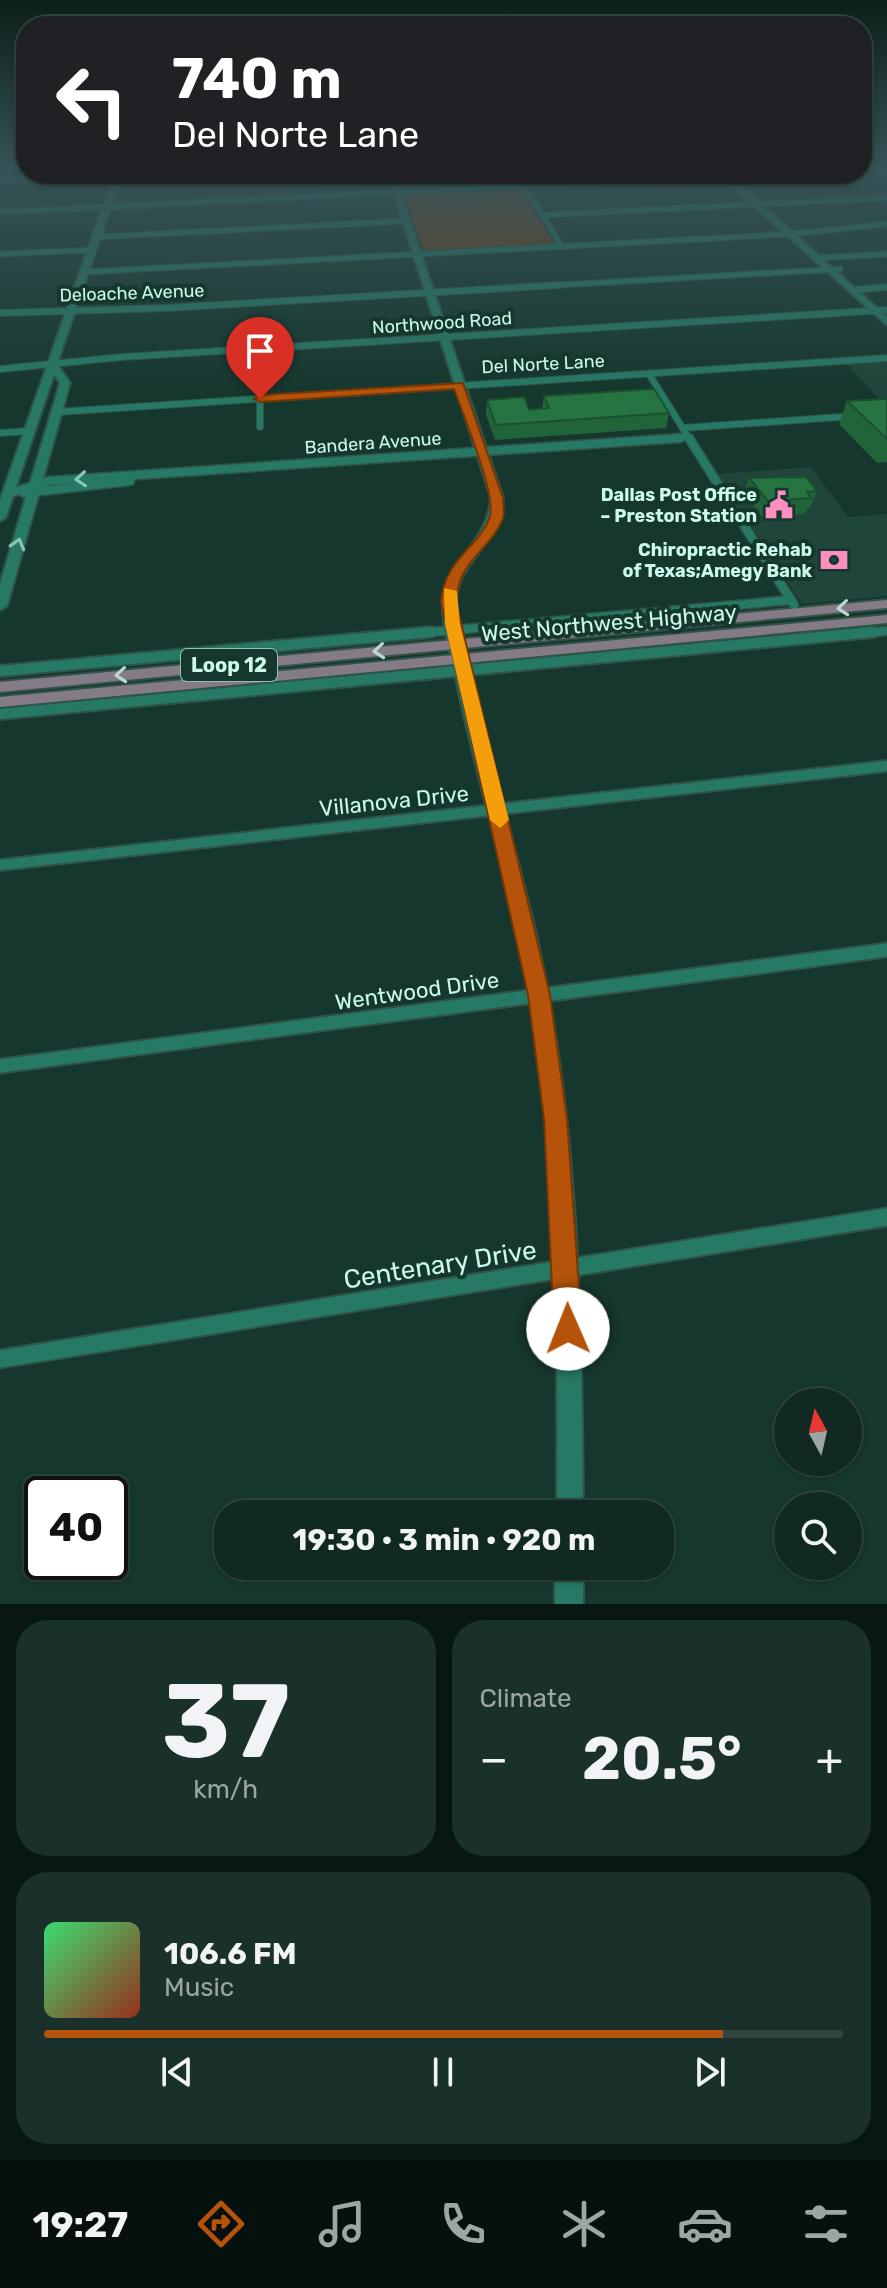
<!DOCTYPE html>
<meta charset="utf-8">
<style>
:root{--surface:#102922;--page:#19312a;--text:#f1f3f6;--muted:#9ca6a5;--line:#304540;--accent:#b45309}
body{margin:0;font-family:Rubik,sans-serif;background:var(--page);color:var(--text);height:100vh;display:flex;flex-direction:column;font-size:30px;white-space:nowrap}
*{box-sizing:border-box;margin:0}
p{font-size:26px;color:var(--muted)}
.icon{flex:none;width:44px;height:44px;fill:none;stroke:currentColor;stroke-width:2;stroke-linecap:round;stroke-linejoin:round}
.map{position:relative;height:1604px;overflow:hidden}
.drawer{display:flex;flex-direction:column;gap:16px;padding:16px;background:#091713;flex:1}
.drawer>*{flex:none}
.hud{position:absolute;left:16px;top:16px;width:856px;height:168px;border-radius:32px;box-shadow:0 2px 6px #0004,0 0 0 2px var(--line);background:#202124;color:#fff;overflow:hidden}
.needle{width:52px;rotate:352deg}
.buttons{position:absolute;left:774px;top:1388px;display:grid;gap:16px}
.buttons a{display:grid;place-items:center;width:88px;height:88px;border-radius:50%;background:var(--surface);box-shadow:0 2px 6px #0004,0 0 0 2px var(--line);font-size:40px}
.speed{position:absolute;left:24px;top:1476px;display:flex;gap:16px;font-size:40px;font-weight:700;text-align:center}
.speed>*{display:grid;place-content:center;width:104px;height:104px;border-radius:50%;background:var(--surface);box-shadow:0 2px 6px #0004,0 0 0 2px var(--line);line-height:1}
.speed .limit{border:4px solid #111;border-radius:12px;background:#fff;color:#111}
.pin{position:absolute;display:grid;place-items:center;width:68px;height:68px;color:#fff;margin:-82px -34px;border-radius:50% 50% 50% 0;rotate:-45deg;box-shadow:0 0 8px #0007}
.pin .icon{rotate:45deg}
.me{position:absolute;width:88px;margin:-44px;rotate:359deg;stroke-linejoin:round;filter:drop-shadow(0 0 6px #0008)}
.turn{display:flex;align-items:center;gap:28px;height:168px;padding:0 24px;font-size:36px}
.turn .icon{width:104px;height:104px;stroke-width:2.5}
.turn b{display:block;font-size:56px;line-height:68px}
.big{font-size:60px;font-weight:700;line-height:1.1}
.drawer .widget{flex:1;display:flex;flex-direction:column;justify-content:center;gap:12px;min-width:0;padding:0 28px;border-radius:32px;background:var(--page)}
.drawer .dial{align-items:center;gap:0}
.dial b{font-size:104px;line-height:1}
.song{display:flex;align-items:center;gap:24px}
.cover{width:96px;height:96px;border-radius:12px;background:linear-gradient(135deg,hsl(140 70% 55%),hsl(10 70% 35%))}
.played{height:8px;border-radius:4px;background:linear-gradient(90deg,var(--accent) 85%,var(--line) 85%)}
.keys{display:flex;justify-content:space-around;direction:ltr}
.heat{display:flex;justify-content:space-between;align-items:center;font-size:44px;direction:ltr}
.drawer .tiles{flex:1;display:grid;gap:16px;grid-template-columns:1fr 1fr}
.widget:last-child{grid-column:span 2}
.trip{position:absolute;left:214px;top:1500px;width:460px;height:80px;border-radius:32px;background:var(--surface);box-shadow:0 2px 6px #0004,0 0 0 2px var(--line);font-weight:700;line-height:80px;text-align:center}
.tab-bar{display:flex;height:128px;justify-content:space-around;align-items:center;background:#06100e;color:var(--muted)}
.tab-bar .icon{width:56px;height:56px}
.tab-bar .active{color:var(--accent)}
.tab-bar b{font-size:36px;color:var(--text)}
.map>svg:first-child{display:block}
.built{fill:#20463b}
.green{fill:#783f15}
.lines{fill:none;stroke-linecap:round;stroke-linejoin:round}
.street-far5-casing{stroke:#305349;stroke-width:7}
.street-far4-casing{stroke:#305349;stroke-width:8}
.street-far3-casing{stroke:#305349;stroke-width:11}
.street-far2-casing{stroke:#305349;stroke-width:14}
.street-far1-casing{stroke:#305349;stroke-width:17}
.street-casing{stroke:#305349;stroke-width:21}
.secondary-casing{stroke:#305349;stroke-width:4}
.primary-casing{stroke:#305349;stroke-width:4}
.street-far5{stroke:#267964;stroke-width:5}
.street-far4{stroke:#267964;stroke-width:6}
.street-far3{stroke:#267964;stroke-width:8}
.street-far2{stroke:#267964;stroke-width:10}
.street-far1{stroke:#267964;stroke-width:13}
.street{stroke:#267964;stroke-width:17}
.secondary{fill:#267964;fill-rule:evenodd}
.primary{fill:#857b86;fill-rule:evenodd}
.wall{fill:#22643a}
.building{fill:#277443;stroke:#1b512f;stroke-width:2}
.oneway{stroke:#88c6b4}
.oneway2{stroke:#b9dad1}
.route{fill:#b45309;stroke:#753606;stroke-width:2}
.slow{fill:#f59e0b}
.labels{text-anchor:middle;dominant-baseline:central;stroke-width:8;stroke-linejoin:round;paint-order:stroke}
.far-street-label{font-size:18px;fill:#cafaea;stroke:#16372e}
.far-poi-label{font-size:18px;font-weight:bold;fill:#cafaea;stroke:#16372e;text-anchor:end}
.shield{fill:#16372e;stroke:#94c0b2;stroke-width:2}
.shield-label{font-size:20px;font-weight:bold;fill:#cafaea}
.street-label{font-size:22px;fill:#cafaea;stroke:#16372e}
.near-street-label{font-size:26px;fill:#cafaea;stroke:#16372e}
</style>
<div class="map">
<svg width="887" height="1604" viewBox="0 0 887 1604">
<rect width="100%" height="100%" fill="#16372e"/>
<g class="built">
<polygon points="887,362 887,407 847,364"/>
<polygon points="811,467 848,517 887,514 887,596 802,604 718,474"/>
</g>
<polygon class="green" points="520,187 555,245 424,252 403,193"/>
<g class="lines">
<defs>
<g id="street-far5">
<polyline points="0,179 104,174"/>
<polyline points="524,186 562,247"/>
<polyline points="542,215 887,198"/>
<polyline points="97,237 406,221"/>
<polyline points="0,254 93,250"/>
<polyline points="817,258 887,254"/>
<polyline points="85,272 790,234 887,224"/>
<polyline points="525,287 840,269"/>
</g>
<g id="street-far4">
<polyline points="852,290 887,287"/>
<polyline points="0,313 166,308 560,285"/>
<polyline points="0,369 122,357 886,310"/>
<polyline points="649,374 690,440"/>
<polyline points="260,399 260,427"/>
<polyline points="57,412 887,358"/>
<polyline points="683,428 854,416"/>
<polyline points="0,433 27,431"/>
<polyline points="650,440 689,437"/>
</g>
<g id="street-far3">
<polyline points="689,438 794,605"/>
<polyline points="24,493 130,481"/>
<polyline points="7,494 49,481 680,438"/>
<polyline points="409,634 791,600"/>
<polyline points="852,634 887,631"/>
</g>
<g id="street-far2">
<polyline points="0,671 431,632"/>
<polyline points="0,714 873,632"/>
<polyline points="0,865 887,766"/>
</g>
<polyline id="street-far1" points="0,1066 887,950"/>
<polyline id="street" points="0,1359 887,1217"/>
<g id="secondary">
<polygon points="887,168 887,172 862,173 862,169"/>
<path d="M115 174H121L111 204 393 190 388 174H394L400 190 720 174H819L751 179 748 177H731L887 317V325L723 178 401 194 503 498C501 543 458 561 456 600 454 624 466 659 471 684 491 772 520 859 539 948 579 1133 582 1325 583 1514H557C558 1325 558 1134 521 948 503 859 475 772 457 683 452 659 441 623 443 600 447 560 488 543 491 498L394 194 110 209 57 364 70 383 7 606 0 610V584L60 383 54 374 6 517 0 521V500L102 209 0 214V210L104 205Z"/>
<rect x="555" y="1566" width="28" height="38"/>
</g>
<g id="primary">
<polygon points="887,600 887,608 0,692 0,682"/>
<polygon points="887,615 887,623 0,707 0,697"/>
</g>
</defs>
<use href="#street-far5" class="street-far5-casing"/>
<use href="#street-far4" class="street-far4-casing"/>
<use href="#street-far3" class="street-far3-casing"/>
<use href="#street-far2" class="street-far2-casing"/>
<use href="#street-far1" class="street-far1-casing"/>
<use href="#street" class="street-casing"/>
<use href="#secondary" class="secondary-casing"/>
<use href="#primary" class="primary-casing"/>
<use href="#street-far5" class="street-far5"/>
<use href="#street-far4" class="street-far4"/>
<use href="#street-far3" class="street-far3"/>
<use href="#street-far2" class="street-far2"/>
<use href="#street-far1" class="street-far1"/>
<use href="#street" class="street"/>
<use href="#secondary" class="secondary"/>
<use href="#primary" class="primary"/>
</g>
<g class="wall">
<polygon points="544,396 669,413 666,428 495,440 486,415 487,400 529,410 542,409"/>
<polygon points="887,399 887,462 877,463 839,424 847,401"/>
<polygon points="749,478 817,491 810,507 807,508 805,514 763,518 744,494"/>
</g>
<g class="building">
<polygon points="654,389 669,413 496,425 487,400 524,397 529,410 549,408 544,396"/>
<polygon points="887,399 887,439 847,401"/>
<polygon points="806,477 817,491 807,492 811,498 768,501 749,478"/>
</g>
<defs><path id="oneway-chevron" d="M-2-3.5L2.5 0L-2 3.5" fill="none" stroke-width="1.6" stroke-linecap="round" stroke-linejoin="round" transform="scale(2)"/></defs>
<g class="oneway">
<use href="#oneway-chevron" transform="translate(81 479) rotate(176)"/>
<use href="#oneway-chevron" transform="translate(18 544) rotate(-74)"/>
</g>
<g class="oneway2">
<use href="#oneway-chevron" transform="translate(843 608) rotate(175)"/>
<use href="#oneway-chevron" transform="translate(379 651) rotate(175)"/>
<use href="#oneway-chevron" transform="translate(121 675) rotate(175)"/>
</g>
<linearGradient id="sky" x2="0" y2="1"><stop stop-color="#0c1e19"/><stop offset="0.43" stop-color="#365357"/><stop offset="1" stop-color="#365357" stop-opacity="0"/></linearGradient>
<rect width="887" height="391" fill="url(#sky)"/>
<path class="route" d="M463 383 503 498C503 504 505 513 503 518 492 549 458 559 456 602L550 995 567 1119 582 1329 578 1339 568 1343 558 1339 554 1329 544 1119 528 995 441 602C444 558 481 546 490 516 496 494 463 414 454 389L260 402 254 399 260 395Z"/>
<polygon class="slow" points="444,588 457,591 460,624 509,820 500,828 490,820 445,624"/>
<defs>
<symbol id="civic-bare" viewBox="-9 -9 18 18"><path d="M-.6-6.5H3V-4.5H.6V-3L4-1V1h2V6H-6V1h2V-1L-.6-3ZM-1.2 2.5V6h2.4V2.5Z" fill="#fd8ec0" stroke="#16372e" stroke-width="2.5" paint-order="stroke"/></symbol>
<symbol id="bank-bare" viewBox="-9 -9 18 18"><path d="M-6-4H6V4H-6ZM0-2.3a2.3 2.3 0 1 0 0 4.6a2.3 2.3 0 1 0 0-4.6Z" fill="#fd8ec0" stroke="#16372e" stroke-width="2.5" paint-order="stroke"/></symbol>
</defs>
<g fill-rule="evenodd">
<use href="#civic-bare" x="759" y="485" width="40" height="40"/>
<use href="#bank-bare" x="814" y="540" width="40" height="40"/>
</g>
<g class="labels">
<g class="far-street-label">
<text transform="translate(132 293) rotate(-2)">Deloache Avenue</text>
<text transform="translate(442 323) rotate(-4)">Northwood Road</text>
<text transform="translate(543 364) rotate(-3)">Del Norte Lane</text>
<text transform="translate(373 443) rotate(-4)">Bandera Avenue</text>
</g>
<g class="far-poi-label">
<text x="757" y="495">Dallas Post Office<tspan x="757" dy="21">– Preston Station</tspan></text>
<text x="812" y="550">Chiropractic Rehab<tspan x="812" dy="21">of Texas;Amegy Bank</tspan></text>
</g>
<rect class="shield" x="181" y="649" width="96" height="32" rx="6"/>
<g class="shield-label">
<text x="229" y="665">Loop 12</text>
</g>
<g class="street-label">
<text transform="translate(609 623) rotate(-5)">West Northwest Highway</text>
<text transform="translate(394 801) rotate(-6)">Villanova Drive</text>
<text transform="translate(417 991) rotate(-8)">Wentwood Drive</text>
</g>
<g class="near-street-label">
<text transform="translate(440 1265) rotate(-9)">Centenary Drive</text>
</g>
</g>
</svg>
<div class="buttons">
<a><svg class="needle" viewBox="-14 -14 28 28"><path d="M0-13l5 13h-10z" fill="#e53935"/><path d="M0 13l5-13h-10z" fill="#9ca6a5"/></svg></a>
<a><svg class="icon" aria-label="search" viewBox="0 0 24 24"><circle cx="10" cy="10" r="6"/><path d="M15 15l6 6"/></svg></a>
</div>
<div class="speed"><div class="limit">40</div></div>
<div class="pin" style="left:260px;top:399px;background:#d93025"><svg class="icon" aria-label="arrive" viewBox="0 0 24 24"><path d="M6 21V4h12l-3 4 3 4H6"/></svg></div>
<svg class="me" style="left:568px;top:1329px" viewBox="-20 -20 40 40"><circle r="19" fill="#fff"/><path d="M0-13L10 11 0 6-10 11z" fill="#b45309"/></svg>
<div class="trip">19:30 · 3 min · 920 m</div>
<div class="hud">
<div class="turn"><svg class="icon" aria-label="left" viewBox="0 0 24 24"><path d="M17 20v-9H6M10 6l-5 5 5 5"/></svg><div><b>740 m</b>Del Norte Lane</div></div>
</div>
</div>
<section class="drawer">
<div class="tiles">
<div class="widget dial"><b>37</b><p>km/h</p></div>
<div class="widget"><p>Climate</p>
<div class="heat"><a>−</a><b class="big">20.5°</b><a>+</a></div>
</div>
<div class="widget">
<div class="song"><i class="cover"></i><div><b>106.6 FM</b><p>Music</p></div></div>
<div class="played"></div>
<div class="keys"><svg class="icon" aria-label="previous" viewBox="0 0 24 24"><path d="M18 5L8 12l10 7zM5 5v14"/></svg><svg class="icon" aria-label="pause" viewBox="0 0 24 24"><path d="M8 5v14M16 5v14"/></svg><svg class="icon" aria-label="next" viewBox="0 0 24 24"><path d="M6 5l10 7-10 7zM19 5v14"/></svg></div>
</div>
</div>
</section>
<nav class="tab-bar">
<b>19:27</b>
<svg class="icon active" aria-label="directions" viewBox="0 0 24 24"><path d="M12 3l9 9-9 9-9-9zM9 14v-3h6M13 9l2 2-2 2"/></svg>
<svg class="icon" aria-label="music" viewBox="0 0 24 24"><path d="M9 18V5l10-2v13"/><circle cx="6" cy="18" r="3"/><circle cx="16" cy="16" r="3"/></svg>
<svg class="icon" aria-label="phone" viewBox="0 0 24 24"><path d="M5 4h4l2 5-3 2q2 4 5 5l2-3 5 2v4C11 20 4 13 5 4z"/></svg>
<svg class="icon" aria-label="climate" viewBox="0 0 24 24"><path d="M12 3v18M4 7l16 10M4 17L20 7"/></svg>
<svg class="icon" aria-label="car" viewBox="0 0 24 24"><path d="M5 17H2v-5l4-1 3-4h7l3 4 3 1v5h-3M9 17h6M6 11h13"/><circle cx="7" cy="17" r="2"/><circle cx="17" cy="17" r="2"/></svg>
<svg class="icon" aria-label="filters" viewBox="0 0 24 24"><path d="M4 7h16M4 17h16"/><circle cx="9" cy="7" r="2"/><circle cx="15" cy="17" r="2"/></svg>
</nav>
